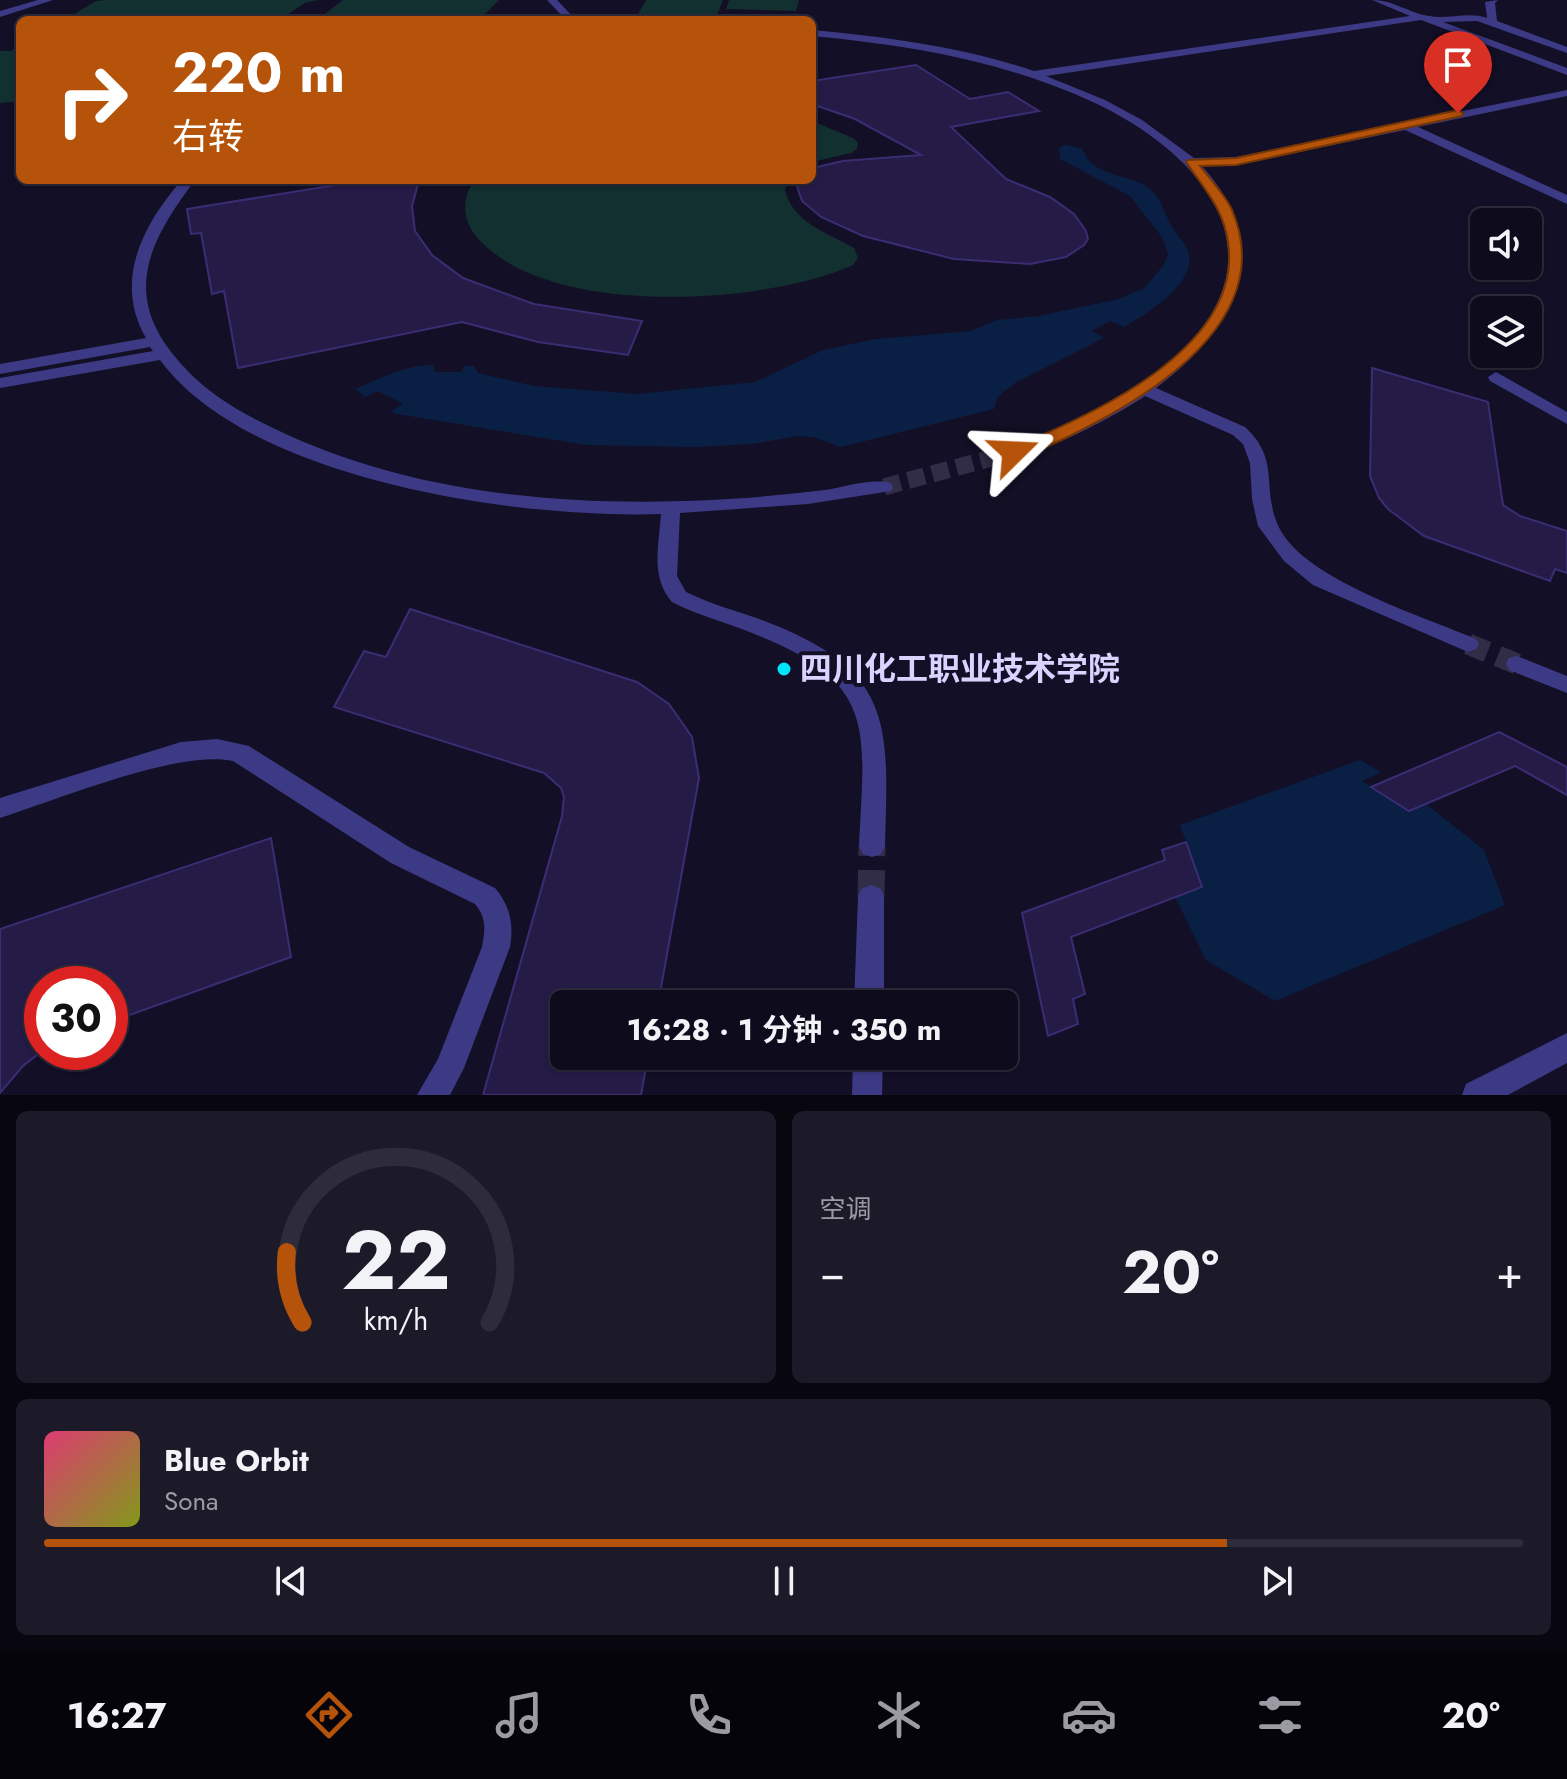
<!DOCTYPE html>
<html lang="zh">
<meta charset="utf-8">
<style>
:root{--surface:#0e0b1c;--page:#1c1929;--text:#f1f3f6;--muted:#9b9ba3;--line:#2e2b3b;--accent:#b45309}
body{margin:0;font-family:Jost,"Noto Sans SC",sans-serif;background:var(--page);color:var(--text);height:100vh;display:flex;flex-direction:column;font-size:30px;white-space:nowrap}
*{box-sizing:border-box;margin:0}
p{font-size:26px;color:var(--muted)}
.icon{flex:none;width:44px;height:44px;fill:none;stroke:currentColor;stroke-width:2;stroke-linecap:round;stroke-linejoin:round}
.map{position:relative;height:1095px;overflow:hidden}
.side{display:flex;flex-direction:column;gap:16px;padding:16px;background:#08060f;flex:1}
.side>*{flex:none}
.guide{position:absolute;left:16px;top:16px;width:800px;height:168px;border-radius:12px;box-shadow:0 2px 6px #0004,0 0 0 2px var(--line);background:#b45309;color:#fff;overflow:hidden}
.buttons{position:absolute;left:1470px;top:208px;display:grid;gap:16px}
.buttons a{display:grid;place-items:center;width:72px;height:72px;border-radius:12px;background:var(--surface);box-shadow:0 2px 6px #0004,0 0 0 2px var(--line);font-size:40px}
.speed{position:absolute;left:24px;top:966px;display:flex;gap:16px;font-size:40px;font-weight:700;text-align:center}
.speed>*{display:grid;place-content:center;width:104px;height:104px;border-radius:50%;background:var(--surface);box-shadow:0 2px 6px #0004,0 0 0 2px var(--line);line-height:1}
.speed .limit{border:12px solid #d22;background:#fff;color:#111}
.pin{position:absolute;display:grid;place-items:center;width:68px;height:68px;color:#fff;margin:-82px -34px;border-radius:50% 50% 50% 0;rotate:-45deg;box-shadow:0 0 8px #0007}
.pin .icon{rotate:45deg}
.me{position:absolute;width:88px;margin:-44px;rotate:69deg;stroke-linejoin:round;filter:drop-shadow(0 0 6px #0008)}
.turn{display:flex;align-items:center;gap:28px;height:168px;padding:0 24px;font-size:36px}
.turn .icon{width:104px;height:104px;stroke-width:2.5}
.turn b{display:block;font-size:56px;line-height:68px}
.big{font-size:60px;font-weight:700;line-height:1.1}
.side .tile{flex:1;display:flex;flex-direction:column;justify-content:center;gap:12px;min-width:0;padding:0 28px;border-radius:12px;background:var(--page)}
.side .dial{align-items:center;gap:0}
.dial svg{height:208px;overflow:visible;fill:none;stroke:var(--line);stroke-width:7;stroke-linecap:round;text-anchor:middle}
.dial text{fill:var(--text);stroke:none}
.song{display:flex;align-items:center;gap:24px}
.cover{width:96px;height:96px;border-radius:12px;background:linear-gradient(135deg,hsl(340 70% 55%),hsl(70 70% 35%))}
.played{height:8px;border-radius:4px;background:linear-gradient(90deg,var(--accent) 80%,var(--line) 80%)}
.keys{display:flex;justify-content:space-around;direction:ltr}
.heat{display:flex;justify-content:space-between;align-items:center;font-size:44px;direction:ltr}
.side .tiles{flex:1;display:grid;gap:16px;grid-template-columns:1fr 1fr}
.tile:last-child{grid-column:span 2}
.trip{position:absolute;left:550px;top:990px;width:468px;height:80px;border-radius:12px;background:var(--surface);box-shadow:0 2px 6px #0004,0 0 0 2px var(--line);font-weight:700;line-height:80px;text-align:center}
.menu{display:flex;height:128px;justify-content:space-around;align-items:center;background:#06040b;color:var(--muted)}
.menu .icon{width:56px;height:56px}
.menu .active{color:var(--accent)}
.menu b{font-size:36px;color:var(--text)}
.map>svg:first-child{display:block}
.green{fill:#12302f}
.water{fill:#0a1f44}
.building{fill:#241b47;stroke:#3b2d73;stroke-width:2}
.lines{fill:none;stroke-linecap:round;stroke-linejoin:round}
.minor-tunnel-far2{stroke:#312d47;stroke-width:17;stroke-dasharray:17 8;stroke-linecap:butt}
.minor-tunnel-far1{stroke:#312d47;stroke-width:21;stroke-dasharray:21 11;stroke-linecap:butt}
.minor-tunnel{stroke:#312d47;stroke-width:27;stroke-dasharray:27 14;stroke-linecap:butt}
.minor{fill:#3d3a85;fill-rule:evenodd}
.route{fill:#b45309;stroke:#753606;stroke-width:2}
.poi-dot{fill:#00e5ff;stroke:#130f26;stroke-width:3}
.labels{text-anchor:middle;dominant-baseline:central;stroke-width:8;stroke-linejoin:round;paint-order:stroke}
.poi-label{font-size:32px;font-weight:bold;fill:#d9d4ff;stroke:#130f26;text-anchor:start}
</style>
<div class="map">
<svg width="1567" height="1095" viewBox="0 0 1567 1095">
<rect width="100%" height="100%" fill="#130f26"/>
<g class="green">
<polygon points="107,0 319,0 305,3 279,20 64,20 96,1"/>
<polygon points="343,0 499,0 480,19 483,20 317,20"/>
<polygon points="646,0 723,0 717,15 678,14 675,19 636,18"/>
<polygon points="729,0 799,0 796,11 726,9"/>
<polygon points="20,46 20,101 0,103 0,51 10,51"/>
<polygon points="812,121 853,138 858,143 857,149 851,153 812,162"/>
<path d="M474 180H788L785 190C793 223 828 233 854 248L858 258 853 265C765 305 544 319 476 236 462 219 462 199 474 180Z"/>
</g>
<g class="water">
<path d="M1065 145 1081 148C1084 151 1085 154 1087 158 1100 176 1132 176 1149 188 1161 196 1164 213 1171 225 1175 234 1185 242 1188 251 1198 284 1147 313 1124 327L1110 321 1092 331 1104 338 1015 383 998 396 994 409 841 447 813 437 798 436 752 444 695 447 586 445 397 414 391 411 403 404 378 391 365 397 355 389C380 379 406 364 434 365V372H461L465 366H474L478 373 534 386 637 394 755 382 823 350 876 339 971 331 997 320 1039 316 1119 299 1144 288 1163 266 1168 254 1162 237 1130 196 1060 159 1059 148Z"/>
<polygon points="1360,760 1381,772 1362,781 1409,810 1426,804 1484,850 1505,905 1275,1001 1206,960 1175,897 1202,886 1180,825"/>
</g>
<g class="building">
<polygon points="916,65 970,99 1008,92 1039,111 951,127 1006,179 1050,197 1074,214 1086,231 1088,239 1084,245 1066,257 1030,264 954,259 863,236 821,217 802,201 795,180 812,180 812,170 821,166 843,161 921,155 855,119 812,104 812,81"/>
<polygon points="367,180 419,180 412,206 415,231 432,255 463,278 534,304 642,321 628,355 538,342 462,322 238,368 224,291 212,294 201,233 191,234 187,209"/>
<polygon points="1372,368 1488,402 1503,505 1520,516 1567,531 1567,573 1555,569 1550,581 1424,536 1388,509 1379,498 1370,476"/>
<polygon points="410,609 637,682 669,704 692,737 699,778 658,1004 564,1004 564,1056 648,1056 641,1095 483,1095 562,816 564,797 561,788 544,773 334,707 364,651 386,657"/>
<polygon points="1499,732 1567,767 1567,795 1515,766 1409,811 1371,787"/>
<polygon points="271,838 291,957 110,1022 110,984 42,984 42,1051 23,1066 0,1093 0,929"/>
<polygon points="1186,842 1202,887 1071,937 1085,994 1073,999 1078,1024 1048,1036 1022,913 1165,860 1162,850"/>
</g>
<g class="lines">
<polyline class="minor-tunnel-far2" points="884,487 1014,452"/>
<polyline class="minor-tunnel-far1" points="1468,644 1517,664"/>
<polyline class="minor-tunnel" points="871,897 872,846"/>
<g class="minor">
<polygon points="38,0 53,0 0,17 0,11"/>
<polygon points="547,0 557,0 576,20 566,20"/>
<path d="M1372 0C1393 0 1409 13 1429 16 1447 20 1468 11 1487 18L1485 2 1498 0 1495 3 1497 21 1567 47V53L1477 21 1443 22 1567 68V75L1421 20 1046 76 1105 100 1142 120 1194 158 1236 157 1567 90V96L1418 127 1567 195V204L1405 130 1236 165H1201C1277 247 1234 331 1156 388L1245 427C1280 459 1262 486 1277 523 1298 578 1423 616 1476 639L1479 644 1476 649 1468 652 1313 585 1284 561 1258 526 1252 499 1250 463 1243 444 1233 435 1145 396C1124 411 1031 462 1008 456L1005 452 1008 448C1075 423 1152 391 1198 333 1278 233 1184 145 1095 103 1005 61 909 45 812 36V30C887 37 963 47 1034 71L1410 16Z"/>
<path d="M182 180H195C146 245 120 299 184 367 213 399 251 418 290 436 427 497 580 508 729 499 761 497 793 494 825 490 845 487 871 478 891 483L893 487 891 491 808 504 680 513 677 576 686 592 697 597C722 608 748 614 772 624 896 673 888 729 885 846L881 854 872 857 863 854 859 846C864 731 879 684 757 635 729 623 699 616 672 602 650 577 659 545 661 514 520 519 249 481 160 360L0 388V378L153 351 150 347 0 374V364L146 338C113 281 143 224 182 180Z"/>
<polygon points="1496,372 1567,412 1567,424 1490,381 1488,377"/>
<polygon points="1517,656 1567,676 1567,693 1509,670 1506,664 1509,658"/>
<path d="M217 739 249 746 409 847 495 888C510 906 514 923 510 947L464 1068 450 1095H417L438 1059 482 947C485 930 487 918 475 904L391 863 233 761C179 749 57 800 0 818V798L181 742Z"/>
<polygon points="871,885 881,889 884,897 884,1004 854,1004 858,897 861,889"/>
<polygon points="1567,1033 1567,1063 1508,1095 1462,1095 1466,1084"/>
<polygon points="853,1056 883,1056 882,1095 852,1095"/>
</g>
</g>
<path class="route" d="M1458 110 1463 113 1462 116 1236 165 1200 166C1210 179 1225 195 1232 210 1275 311 1169 384 1093 424 1076 433 1027 460 1008 455L1006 452 1008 449C1087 418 1244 349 1228 242 1224 210 1204 188 1186 162L1188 160 1236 158Z"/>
<circle class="poi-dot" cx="784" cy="669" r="8"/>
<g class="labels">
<g class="poi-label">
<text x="800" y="669">四川化工职业技术学院</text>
</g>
</g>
</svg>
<div class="buttons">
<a><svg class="icon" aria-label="sound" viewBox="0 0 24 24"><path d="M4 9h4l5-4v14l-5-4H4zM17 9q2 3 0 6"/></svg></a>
<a><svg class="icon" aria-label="layers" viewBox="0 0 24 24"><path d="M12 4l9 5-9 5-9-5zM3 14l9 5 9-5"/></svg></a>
</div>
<div class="speed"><div class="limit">30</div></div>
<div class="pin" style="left:1458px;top:113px;background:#d93025"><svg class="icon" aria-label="arrive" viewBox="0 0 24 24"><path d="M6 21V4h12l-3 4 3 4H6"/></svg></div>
<svg class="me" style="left:1014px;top:452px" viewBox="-20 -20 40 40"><path d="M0-17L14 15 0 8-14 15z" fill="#b45309" stroke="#fff" stroke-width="4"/></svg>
<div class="trip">16:28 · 1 分钟 · 350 m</div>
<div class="guide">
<div class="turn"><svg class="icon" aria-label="right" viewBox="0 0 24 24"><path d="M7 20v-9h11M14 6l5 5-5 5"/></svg><div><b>220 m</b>右转</div></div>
</div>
</div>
<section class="side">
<div class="tiles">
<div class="tile dial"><svg viewBox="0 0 100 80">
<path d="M14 69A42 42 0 1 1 86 69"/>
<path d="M14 69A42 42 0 0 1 8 42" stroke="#b45309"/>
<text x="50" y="56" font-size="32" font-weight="700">22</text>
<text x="50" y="72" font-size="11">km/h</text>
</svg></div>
<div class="tile"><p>空调</p>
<div class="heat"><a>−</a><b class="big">20°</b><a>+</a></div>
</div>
<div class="tile">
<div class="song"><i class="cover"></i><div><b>Blue Orbit</b><p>Sona</p></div></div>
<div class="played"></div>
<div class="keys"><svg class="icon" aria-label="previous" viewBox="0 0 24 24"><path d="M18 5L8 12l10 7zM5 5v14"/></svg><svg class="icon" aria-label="pause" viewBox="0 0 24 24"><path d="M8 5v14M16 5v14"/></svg><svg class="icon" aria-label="next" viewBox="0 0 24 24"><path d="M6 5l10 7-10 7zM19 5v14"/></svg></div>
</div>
</div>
</section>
<nav class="menu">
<b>16:27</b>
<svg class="icon active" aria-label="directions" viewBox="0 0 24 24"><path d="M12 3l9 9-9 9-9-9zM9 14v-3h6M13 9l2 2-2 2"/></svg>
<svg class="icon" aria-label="music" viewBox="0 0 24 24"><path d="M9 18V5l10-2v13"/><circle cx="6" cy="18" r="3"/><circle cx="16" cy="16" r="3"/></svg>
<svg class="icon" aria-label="phone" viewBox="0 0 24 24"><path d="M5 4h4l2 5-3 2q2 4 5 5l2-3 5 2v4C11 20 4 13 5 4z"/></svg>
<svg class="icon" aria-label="climate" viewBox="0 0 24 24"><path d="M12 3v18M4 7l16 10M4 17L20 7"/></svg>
<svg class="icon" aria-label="car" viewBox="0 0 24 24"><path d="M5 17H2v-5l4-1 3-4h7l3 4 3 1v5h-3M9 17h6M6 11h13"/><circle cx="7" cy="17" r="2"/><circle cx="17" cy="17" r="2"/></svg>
<svg class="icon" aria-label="filters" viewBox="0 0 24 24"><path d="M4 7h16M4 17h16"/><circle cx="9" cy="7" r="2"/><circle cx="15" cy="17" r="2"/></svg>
<b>20°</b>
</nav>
